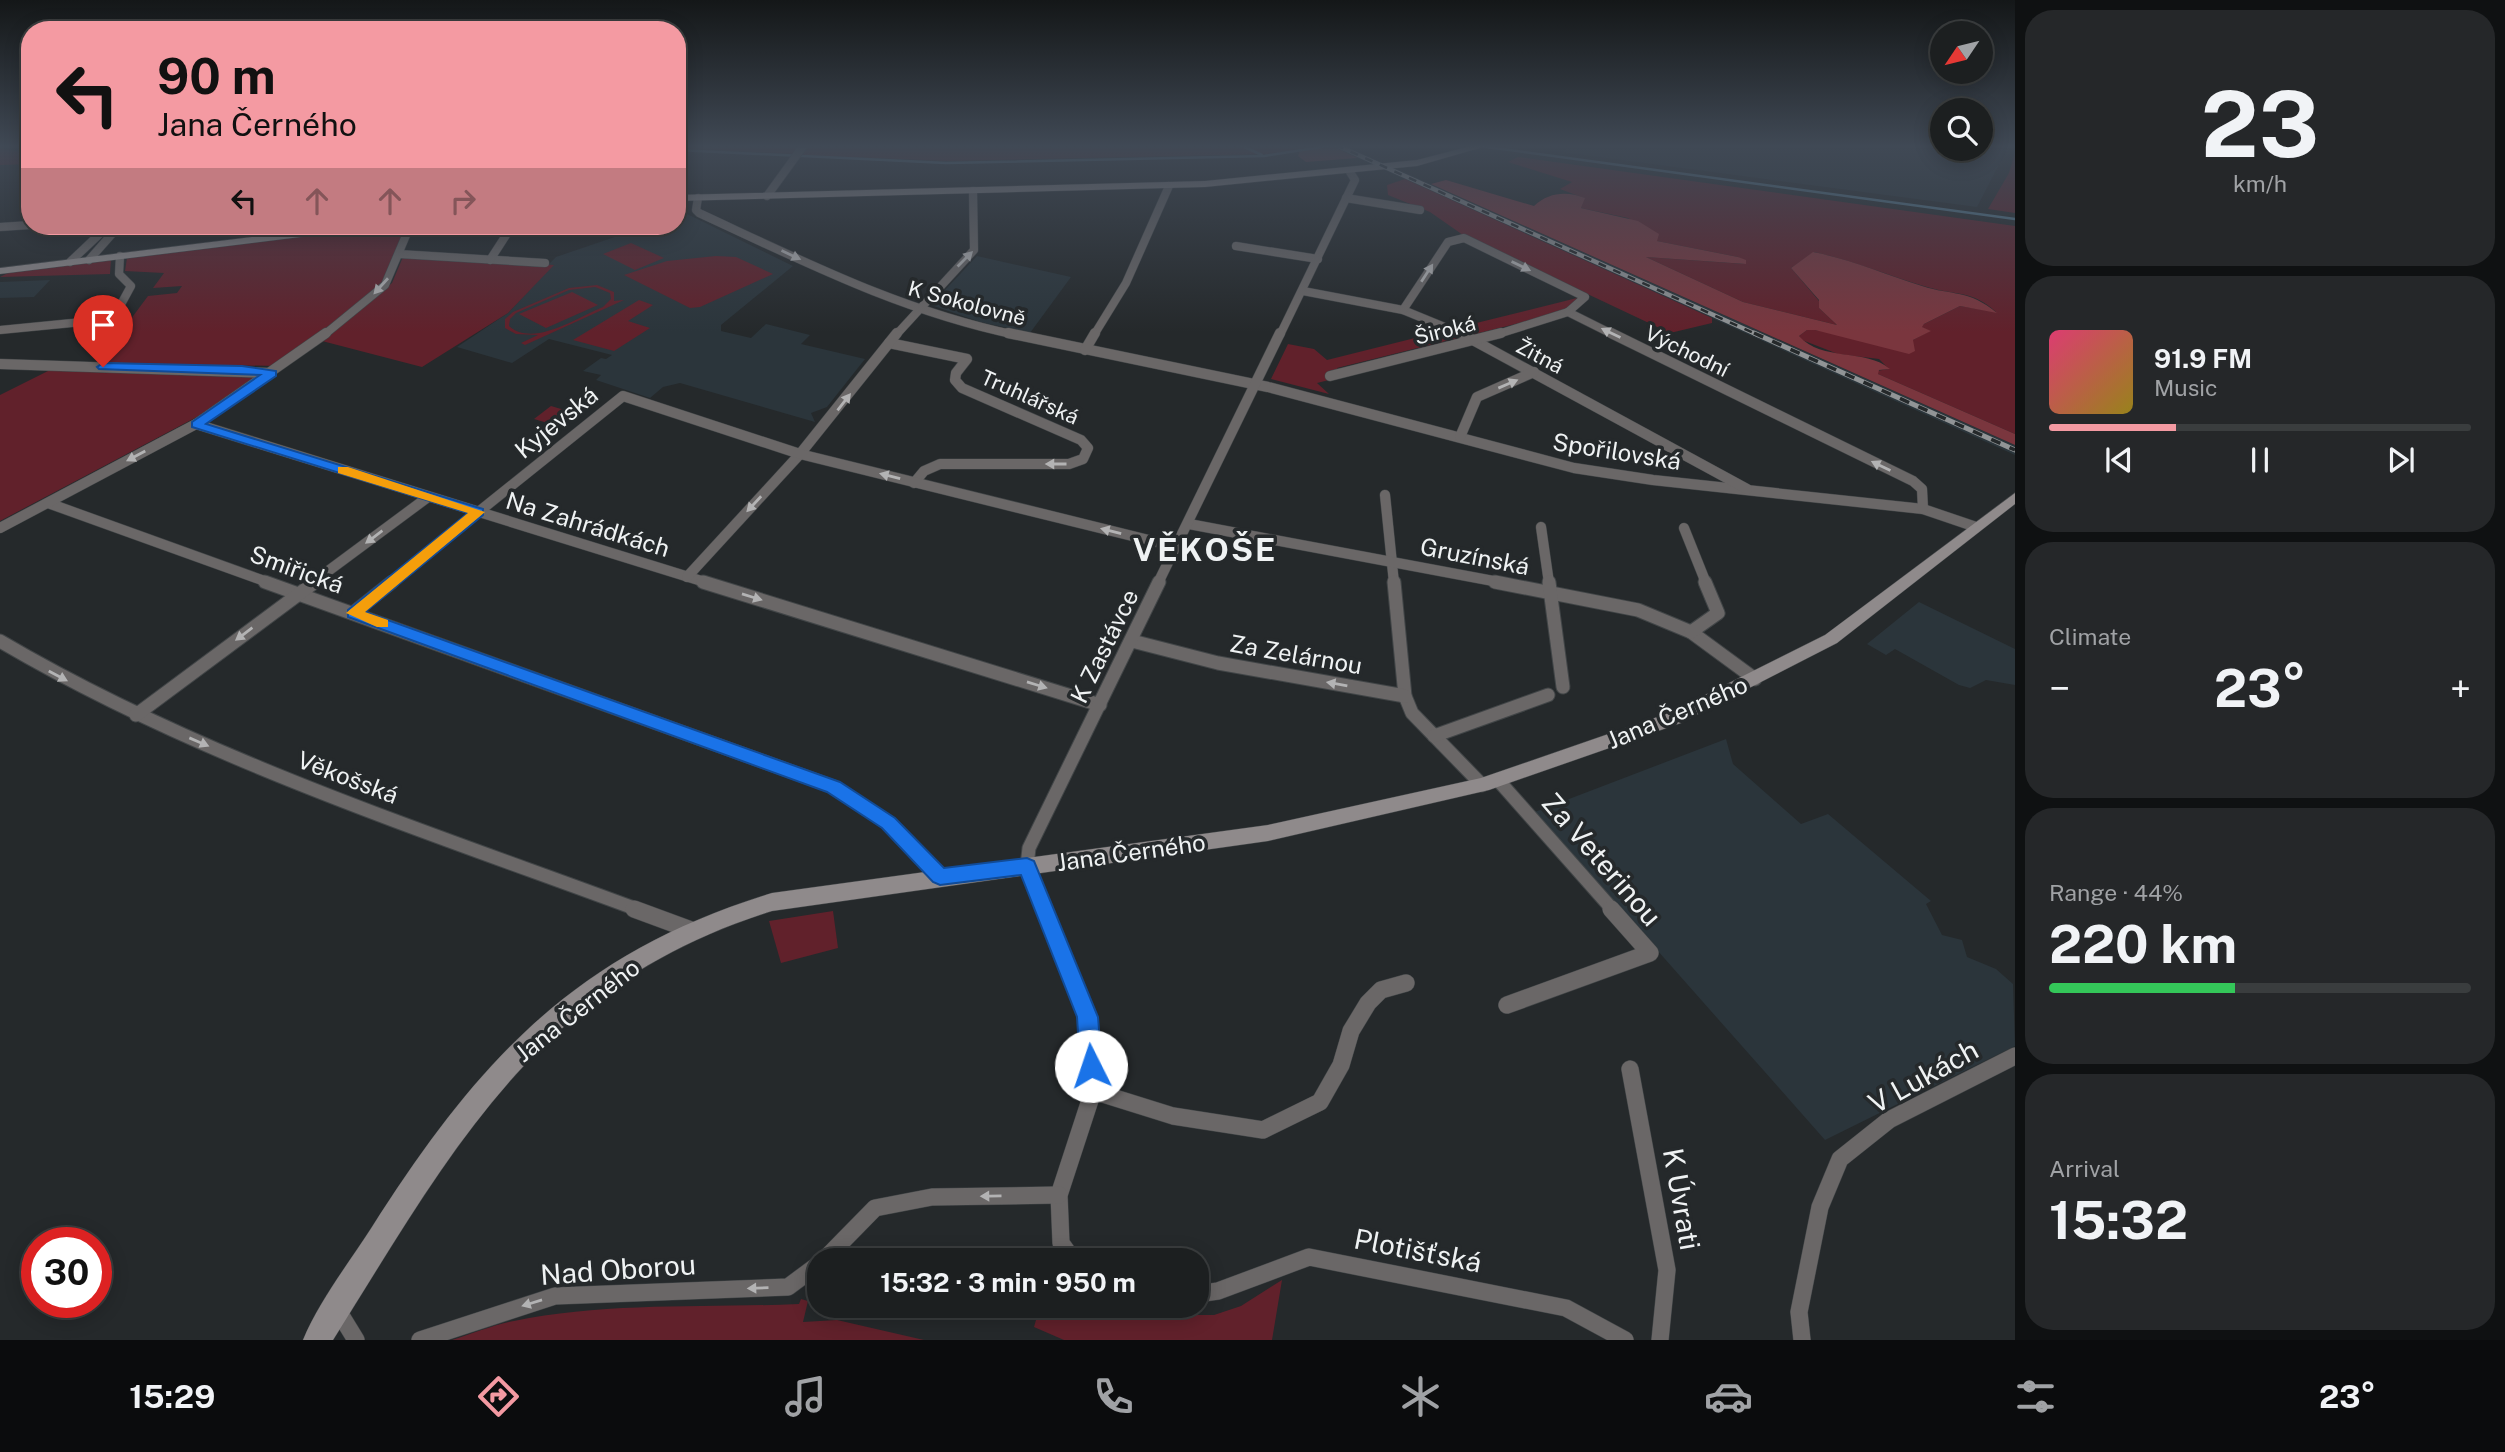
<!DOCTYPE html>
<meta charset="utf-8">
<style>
:root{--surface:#1c1f20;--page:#252729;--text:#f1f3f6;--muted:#a0a2a5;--line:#3a3d3e;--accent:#f49aa2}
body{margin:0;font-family:"Public Sans",sans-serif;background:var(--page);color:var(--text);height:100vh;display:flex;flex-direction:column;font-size:26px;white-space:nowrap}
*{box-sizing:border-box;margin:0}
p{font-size:23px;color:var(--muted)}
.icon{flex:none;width:38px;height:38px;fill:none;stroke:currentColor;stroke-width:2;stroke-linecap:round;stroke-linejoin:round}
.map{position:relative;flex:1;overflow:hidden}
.panel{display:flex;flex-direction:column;gap:10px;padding:10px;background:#0f1112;width:490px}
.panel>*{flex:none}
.top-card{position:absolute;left:21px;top:21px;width:665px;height:214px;border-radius:28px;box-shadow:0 4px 18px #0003,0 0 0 2px var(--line);background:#f49aa2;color:#111;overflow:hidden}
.needle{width:46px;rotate:235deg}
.buttons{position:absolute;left:1930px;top:21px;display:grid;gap:14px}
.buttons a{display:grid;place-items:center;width:63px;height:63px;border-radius:50%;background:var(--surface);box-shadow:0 4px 18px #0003,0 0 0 2px var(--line);font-size:35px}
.speed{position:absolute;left:21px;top:1227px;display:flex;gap:14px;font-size:35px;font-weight:700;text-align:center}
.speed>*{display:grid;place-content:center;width:91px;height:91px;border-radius:50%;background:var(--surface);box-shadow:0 4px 18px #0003,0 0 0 2px var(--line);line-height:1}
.speed .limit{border:10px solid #d22;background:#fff;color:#111}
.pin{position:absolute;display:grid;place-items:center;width:60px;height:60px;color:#fff;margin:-72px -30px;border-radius:50% 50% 50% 0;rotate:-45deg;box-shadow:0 0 7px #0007}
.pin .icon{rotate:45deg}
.me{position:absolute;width:77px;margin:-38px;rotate:356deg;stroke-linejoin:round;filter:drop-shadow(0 0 5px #0008)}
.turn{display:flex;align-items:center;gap:24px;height:147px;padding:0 21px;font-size:32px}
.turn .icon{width:91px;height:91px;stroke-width:2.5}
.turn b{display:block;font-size:49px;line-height:60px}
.lanes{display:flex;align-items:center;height:66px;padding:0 21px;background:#0003;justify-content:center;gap:35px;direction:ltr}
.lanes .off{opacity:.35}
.big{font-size:52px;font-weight:700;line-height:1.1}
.panel .card{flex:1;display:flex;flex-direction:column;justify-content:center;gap:10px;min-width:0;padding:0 24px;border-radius:28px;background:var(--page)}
.panel .dial{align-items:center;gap:0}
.dial b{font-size:91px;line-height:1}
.song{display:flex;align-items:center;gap:21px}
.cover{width:84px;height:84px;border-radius:10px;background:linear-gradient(135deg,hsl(340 70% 55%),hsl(50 70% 35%))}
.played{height:7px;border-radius:4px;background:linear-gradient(90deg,var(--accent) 30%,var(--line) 30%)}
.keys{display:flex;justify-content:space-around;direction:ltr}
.heat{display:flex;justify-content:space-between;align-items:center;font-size:38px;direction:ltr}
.charge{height:10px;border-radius:5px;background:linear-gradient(90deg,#34c759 44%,var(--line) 0)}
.trip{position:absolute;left:807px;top:1248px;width:402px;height:70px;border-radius:28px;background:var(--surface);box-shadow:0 4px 18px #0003,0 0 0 2px var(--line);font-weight:700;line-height:70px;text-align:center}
.tabs{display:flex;height:112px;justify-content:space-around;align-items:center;background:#0b0c0d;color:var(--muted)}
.tabs .icon{width:49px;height:49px}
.tabs .current{color:var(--accent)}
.tabs b{font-size:32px;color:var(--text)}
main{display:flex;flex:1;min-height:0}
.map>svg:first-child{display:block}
.built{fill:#2b353b}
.green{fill:#61212b;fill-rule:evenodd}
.forest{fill:#7a363e}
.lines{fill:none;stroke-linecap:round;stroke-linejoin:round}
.stream{stroke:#587e94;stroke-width:2.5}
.street-far3-casing{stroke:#414547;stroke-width:9}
.street-far2-casing{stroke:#414547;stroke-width:11}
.street-far1-casing{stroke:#414547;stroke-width:15}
.street-casing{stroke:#414547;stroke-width:18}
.secondary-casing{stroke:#414547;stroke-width:1}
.street-far3{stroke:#6a6767;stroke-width:8}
.street-far2{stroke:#6a6767;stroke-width:10}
.street-far1{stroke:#6a6767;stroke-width:13}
.street{stroke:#6a6767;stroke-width:17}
.secondary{fill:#8f8a8b;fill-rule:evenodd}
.rail-far1-casing{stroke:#919496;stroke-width:4.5}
.rail-casing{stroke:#919496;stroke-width:5}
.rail-far1{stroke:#25292b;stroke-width:2.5;stroke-dasharray:8;stroke-linecap:butt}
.rail{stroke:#25292b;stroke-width:3.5;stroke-dasharray:10;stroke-linecap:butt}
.oneway{fill:#b3b3b4}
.route{fill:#1a73e8;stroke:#114b97;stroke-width:2}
.slow{fill:#f59e0b}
.labels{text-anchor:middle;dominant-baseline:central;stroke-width:7;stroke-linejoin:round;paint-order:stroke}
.far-street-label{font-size:21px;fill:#eff2f3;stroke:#25292b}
.street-label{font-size:24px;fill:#eff2f3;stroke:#25292b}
.near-street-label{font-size:28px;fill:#eff2f3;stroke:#25292b}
.district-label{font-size:32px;font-weight:bold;letter-spacing:2px;fill:#eff2f3;stroke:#25292b}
</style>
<main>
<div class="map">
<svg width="2015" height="1340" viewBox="0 0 2015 1340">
<rect width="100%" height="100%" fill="#25292b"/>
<g class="built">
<polygon points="1329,145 1343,145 2015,445 2015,455"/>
<polygon points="1571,145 1942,145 1942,149 2009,145 1977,207 1562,152"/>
<polygon points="685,213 793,266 721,325 721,331 751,338 766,324 810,335 801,344 865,359 827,407 811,413 815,422 680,383 663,387 650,398 596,380 601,375 583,371 601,358 606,359 612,355 549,339 512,363 457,347 508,313 553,265 548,265 556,257 647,226 677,226 677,216"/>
<polygon points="977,256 1071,277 1030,333 980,322 931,305"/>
<polygon points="50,280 34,297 0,298 0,282"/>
<polygon points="1919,602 2015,649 2015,685 1986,680 1970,688 1959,685 1895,649 1886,655 1867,644"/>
<polygon points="1726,739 1733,764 1801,824 1828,814 1931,901 1926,904 1942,935 1962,940 1967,957 1996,969 2013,984 2015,1046 1825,1140 1535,812"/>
</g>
<g class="green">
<polygon points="677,145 802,145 798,154 677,148"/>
<polygon points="808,145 1136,147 1325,145 1267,154 948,161 803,155"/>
<polygon points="0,148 30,154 30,164 0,165"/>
<polygon points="2015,153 2015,213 1988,209 2009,173"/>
<path d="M1518 157 2015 226V434L1878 374 1876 371 1889 369 1879 359 1838 354 1802 340 1799 336 1807 330H1815L1912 345 1913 340 1930 331 1921 327 1924 324 1960 306 1996 312C1973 290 1953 295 1927 287 1889 276 1852 260 1814 252L1791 268 1819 301V308L1837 325 1743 302 1646 257 1745 264 1738 257 1657 241 1628 218 1581 208 1584 198 1560 189 1572 182 1508 162Z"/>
<polygon points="1405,179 1712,318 1712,323 1670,333 1463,235 1430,212 1388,195 1387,185"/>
<polygon points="384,226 406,226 381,286 278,366 98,363 148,296 177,293 182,286 153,288 164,273 125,271 127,258"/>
<polygon points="631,243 664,258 635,270 603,254"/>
<polygon points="407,256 554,265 508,313 422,367 322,341 392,283 403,257"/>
<polygon points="716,256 736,257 773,274 700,307 690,308 624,275 667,261"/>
<polygon points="111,259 110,274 0,277 10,272"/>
<path d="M597 285 614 292V301L624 300 525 345 521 343 538 335 516 334 505 328V319L513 312 569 288ZM595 287 610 293 611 299 603 307C578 317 533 348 509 326L510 319 516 313 569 290Z"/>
<polygon points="572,292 598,305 546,328 519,314"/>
<polygon points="1577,298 1568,311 1475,334 1460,327"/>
<polygon points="639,300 653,305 628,321 650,328 614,351 573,340"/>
<polygon points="1447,330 1462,337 1337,368 1345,376 1317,383 1329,394 1271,379 1288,344 1314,349 1327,360"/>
<polygon points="54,368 232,370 259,378 227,401 0,521 0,395"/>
<polygon points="551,406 578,414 561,427 534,419"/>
<polygon points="833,911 838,948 781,963 769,921"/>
<polygon points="1282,1280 1272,1340 1064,1340 1034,1327 1040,1306 1124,1306 1179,1315 1214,1315 1241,1306"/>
<path d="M801 1299 808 1301 803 1322 837 1320 924 1340H452C472 1334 493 1325 514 1321 606 1302 705 1308 799 1304Z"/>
</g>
<g class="forest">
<polygon points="1329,145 1358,158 1306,162 1298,156 1300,150"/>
<path d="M1446 180 1534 206C1549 192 1567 191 1585 198L1581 208 1638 221 1659 234 1657 241 1738 257 1746 260V264L1646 257 1743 302 1837 325 1819 308V300L1791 268 1813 252C1850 259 1886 275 1922 286 1953 296 1968 289 1997 313L1960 306 1924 324 1922 327 1931 331 1913 340 1915 351 1909 354 1815 330H1807L1799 336C1822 362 1866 348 1890 369L1879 370 1878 374 2015 434V445L1431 184Z"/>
</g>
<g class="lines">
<g class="stream">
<polyline points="1240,145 1262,155"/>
<polyline points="1472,145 2015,219"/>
<polyline points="677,150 946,163 1264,156 1334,145"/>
</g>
<defs>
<g id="street-far3">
<polyline points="767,196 804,145"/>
<path d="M698 198 696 210 699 213C805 262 901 311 1016 335"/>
<polyline points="1346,198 1420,210"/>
<polyline points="0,227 30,225"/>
<polyline points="1236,246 1318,259"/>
<polyline points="399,254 545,263"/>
<polyline points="89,260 119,226"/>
<polyline points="490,260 512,226"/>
<polyline points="70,262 108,226"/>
<polyline points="1303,291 1403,310 1464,335"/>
<polyline points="1403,310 1448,242 1464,238 1585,297 1568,312 1495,335"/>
<polyline points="1568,312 1614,335"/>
<polyline points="0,330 113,319 131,286 119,274 120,256"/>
<polyline points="324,335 385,285 410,226"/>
<polyline points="896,335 974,250 973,191"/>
<polyline points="1094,335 1126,283 1169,186"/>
<polyline points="1280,335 1355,180 1350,172"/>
</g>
<g id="street-far2">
<polyline points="1008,333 1268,387 1574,468 1653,480 1923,509 1976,527"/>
<polyline points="1460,333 1747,489"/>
<polyline points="1611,333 1913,481 1922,489 1923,509"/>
<polyline points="889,343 967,359 956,373 955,380 962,388 1081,440 1088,448 1083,459 1069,464 940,464 924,471 914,483"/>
<polyline points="1085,350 1095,333"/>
<polyline points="0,364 271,373"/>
<polyline points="1330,376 1501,333"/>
<polyline points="196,424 708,583"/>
<polyline points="1460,437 1477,397 1534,372"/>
<polyline points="1385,495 1394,583"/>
<polyline points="48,503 270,583"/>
<polyline points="1189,524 1504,583"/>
<polyline points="1541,527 1549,583"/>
<polyline points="0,528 196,424 326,333"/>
<polyline points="1684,528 1706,583"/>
<polyline points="687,577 800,454 897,333"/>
<polyline points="312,583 428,497"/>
<polyline points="390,583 623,396 800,454 1177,547"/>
<polyline points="1158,583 1280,333"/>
</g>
<g id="street-far1">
<polyline points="265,582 834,787 889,823 940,877"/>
<polyline points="703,582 1100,705"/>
<polyline points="1394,582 1405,696 1412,713 1482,785"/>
<polyline points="1495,582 1638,610 1691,632 1755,679"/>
<polyline points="1549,582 1563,687"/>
<polyline points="353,613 392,582"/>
<polyline points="1691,632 1718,613 1705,582"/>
<path d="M0 641C199 758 423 830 639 910"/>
<polyline points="1132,641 1218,663 1405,696"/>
<polyline points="136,715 315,582"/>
<polyline points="1434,736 1548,695"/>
<polyline points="1498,780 1613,910"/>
<polyline points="1045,910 1027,866 1029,848 1159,582"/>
</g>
<g id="street">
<polyline points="634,909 691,930"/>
<polyline points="1044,909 1087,1016 1093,1091 1059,1195 1061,1243 1073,1260"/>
<polyline points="1507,1005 1650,953 1611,909"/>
<polyline points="1630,1069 1667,1270 1660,1340"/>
<polyline points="1093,1091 1173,1116 1263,1130 1320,1102 1341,1065 1351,1031 1368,1003 1381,990 1406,983"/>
<polyline points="824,1260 875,1208 932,1197 1059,1195"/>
<polyline points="1197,1294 1218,1291 1309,1257 1566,1308 1625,1340"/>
<polyline points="337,1309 356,1340"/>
<polyline points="420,1340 555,1296 788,1287 819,1264"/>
<polyline points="1802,1340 1799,1312 1820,1207 1840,1159 1889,1120 2015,1056"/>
</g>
<g id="secondary">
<polygon points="1475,145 1490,145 1417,166 1205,187 677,201 677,195 1205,181 1417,160"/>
<polygon points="341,226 370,226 365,229 0,274 0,268"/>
<path d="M2015 493V504L1837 643 1681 723 1489 790 1268 841 772 911C539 984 454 1147 333 1340H303C319 1301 349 1263 372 1227 479 1059 576 953 772 893L1268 825 1481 778 1669 713 1825 635Z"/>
</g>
</defs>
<use href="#street-far3" class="street-far3-casing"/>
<use href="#street-far2" class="street-far2-casing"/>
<use href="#street-far1" class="street-far1-casing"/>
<use href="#street" class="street-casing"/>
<use href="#secondary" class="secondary-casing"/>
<use href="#street-far3" class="street-far3"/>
<use href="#street-far2" class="street-far2"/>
<use href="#street-far1" class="street-far1"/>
<use href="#street" class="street"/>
<use href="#secondary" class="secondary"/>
<defs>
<polyline id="rail-far1" points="1336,145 1758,335"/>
<polyline id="rail" points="1754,333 2015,450"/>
</defs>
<use href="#rail-far1" class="rail-far1-casing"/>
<use href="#rail" class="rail-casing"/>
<use href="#rail-far1" class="rail-far1"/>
<use href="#rail" class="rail"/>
</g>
<defs><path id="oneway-solid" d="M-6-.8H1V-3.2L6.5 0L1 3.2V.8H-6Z" transform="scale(1.75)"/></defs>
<g class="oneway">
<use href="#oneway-solid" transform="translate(791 255) rotate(25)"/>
<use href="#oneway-solid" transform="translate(965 259) rotate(-45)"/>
<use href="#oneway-solid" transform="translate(1521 266) rotate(26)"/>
<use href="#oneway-solid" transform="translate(1427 273) rotate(-57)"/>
<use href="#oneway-solid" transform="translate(381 286) rotate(132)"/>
<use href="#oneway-solid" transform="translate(1611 333) rotate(-154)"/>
<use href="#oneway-solid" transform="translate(1508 384) rotate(-23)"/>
<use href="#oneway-solid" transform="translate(844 402) rotate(-52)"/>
<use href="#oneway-solid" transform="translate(136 456) rotate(152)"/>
<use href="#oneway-solid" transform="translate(1056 464) rotate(-180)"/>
<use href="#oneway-solid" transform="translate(1881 466) rotate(-154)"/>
<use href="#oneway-solid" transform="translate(890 476) rotate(-166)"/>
<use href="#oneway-solid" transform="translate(754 504) rotate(133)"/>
<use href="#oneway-solid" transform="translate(1111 531) rotate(-166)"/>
<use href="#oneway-solid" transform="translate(374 537) rotate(143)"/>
<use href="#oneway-solid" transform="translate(752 597) rotate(17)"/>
<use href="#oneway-solid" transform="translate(244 634) rotate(143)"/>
<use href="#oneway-solid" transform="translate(58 676) rotate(28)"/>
<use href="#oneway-solid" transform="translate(1337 684) rotate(-170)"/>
<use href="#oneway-solid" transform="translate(1037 685) rotate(17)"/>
<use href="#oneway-solid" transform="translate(199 742) rotate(23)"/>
<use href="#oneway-solid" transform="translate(991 1196) rotate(179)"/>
<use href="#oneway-solid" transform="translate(758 1288) rotate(178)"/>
<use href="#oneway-solid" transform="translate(532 1303) rotate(163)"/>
</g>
<linearGradient id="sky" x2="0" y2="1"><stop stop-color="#141718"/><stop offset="0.44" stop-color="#404955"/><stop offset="1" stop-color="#404955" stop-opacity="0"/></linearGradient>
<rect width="2015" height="332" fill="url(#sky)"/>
<polygon class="route" points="103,363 242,366 276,371 276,376 206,424 483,509 483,515 365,612 840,782 895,818 944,868 1027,858 1034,861 1098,1017 1102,1066 1099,1074 1091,1077 1083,1074 1080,1066 1077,1017 1021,875 940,885 933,882 882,828 827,792 348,617 348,610 468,513 192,427 192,422 260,375 99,369 97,367"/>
<polygon class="slow" points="338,467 348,467 485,512 365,612 388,620 388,627 377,627 346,613 468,513 338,473"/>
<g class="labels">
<g class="far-street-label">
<text transform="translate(967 303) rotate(15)">K Sokolovně</text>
<text transform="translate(1445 330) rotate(-14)">Široká</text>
<text transform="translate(1687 351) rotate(26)">Východní</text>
<text transform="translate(1540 356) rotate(28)">Žitná</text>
<text transform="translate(1030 397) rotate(24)">Truhlářská</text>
</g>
<g class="street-label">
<text transform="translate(556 422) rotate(-39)">Kyjevská</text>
<text transform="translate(1617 451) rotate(9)">Spořilovská</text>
<text transform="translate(588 524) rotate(17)">Na Zahrádkách</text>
<text transform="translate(1475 556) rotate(11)">Gruzínská</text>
<text transform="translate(297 569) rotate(20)">Smiřická</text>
<text transform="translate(1104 646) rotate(-64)">K Zastávce</text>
<text transform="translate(1296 654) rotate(10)">Za Zelárnou</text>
<text transform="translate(1677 712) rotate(-23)">Jana Černého</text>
<text transform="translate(348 777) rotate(21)">Věkošská</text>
<text transform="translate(1131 852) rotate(-8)">Jana Černého</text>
<text transform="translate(577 1010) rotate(-38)">Jana Černého</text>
</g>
<g class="near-street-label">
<text transform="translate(1602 859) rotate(49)">Za Veterinou</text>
<text transform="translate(1923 1076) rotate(-29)">V Lukách</text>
<text transform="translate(1682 1199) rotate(80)">K Úvrati</text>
<text transform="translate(1418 1250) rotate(11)">Plotišťská</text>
<text transform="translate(618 1269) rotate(-4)">Nad Oborou</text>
</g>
<g class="district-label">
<text x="1205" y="549">VĚKOŠE</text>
</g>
</g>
</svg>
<div class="buttons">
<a><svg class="needle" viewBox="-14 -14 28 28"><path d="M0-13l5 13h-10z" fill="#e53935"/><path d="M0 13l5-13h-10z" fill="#a0a2a5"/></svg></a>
<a><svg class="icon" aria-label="search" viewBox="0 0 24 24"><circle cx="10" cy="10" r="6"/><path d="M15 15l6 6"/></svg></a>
</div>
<div class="speed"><div class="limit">30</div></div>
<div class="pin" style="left:103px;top:367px;background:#d93025"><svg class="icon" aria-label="arrive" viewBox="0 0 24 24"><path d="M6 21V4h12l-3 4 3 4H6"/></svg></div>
<svg class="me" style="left:1091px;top:1066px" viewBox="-20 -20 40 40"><circle r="19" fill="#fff"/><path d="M0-13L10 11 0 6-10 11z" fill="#1a73e8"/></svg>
<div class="trip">15:32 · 3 min · 950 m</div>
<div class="top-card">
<div class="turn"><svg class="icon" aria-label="left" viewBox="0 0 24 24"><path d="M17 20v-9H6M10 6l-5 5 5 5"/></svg><div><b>90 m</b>Jana Černého</div></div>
<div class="lanes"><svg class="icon" aria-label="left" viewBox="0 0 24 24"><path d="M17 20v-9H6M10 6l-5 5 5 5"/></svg><svg class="icon off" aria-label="ahead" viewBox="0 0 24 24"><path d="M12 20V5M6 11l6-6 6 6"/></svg><svg class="icon off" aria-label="ahead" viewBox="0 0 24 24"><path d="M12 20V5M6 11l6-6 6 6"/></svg><svg class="icon off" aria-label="right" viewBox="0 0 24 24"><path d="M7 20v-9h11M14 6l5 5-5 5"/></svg></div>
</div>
</div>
<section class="panel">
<div class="card dial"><b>23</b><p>km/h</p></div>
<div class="card">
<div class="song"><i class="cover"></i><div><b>91.9 FM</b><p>Music</p></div></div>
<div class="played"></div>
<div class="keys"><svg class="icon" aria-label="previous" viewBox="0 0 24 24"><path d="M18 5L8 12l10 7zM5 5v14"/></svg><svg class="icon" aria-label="pause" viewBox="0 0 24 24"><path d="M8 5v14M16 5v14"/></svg><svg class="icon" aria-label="next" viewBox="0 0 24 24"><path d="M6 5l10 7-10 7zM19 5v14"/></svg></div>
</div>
<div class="card"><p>Climate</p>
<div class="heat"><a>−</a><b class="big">23°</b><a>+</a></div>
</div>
<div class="card"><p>Range · 44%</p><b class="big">220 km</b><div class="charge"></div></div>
<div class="card"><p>Arrival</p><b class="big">15:32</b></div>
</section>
</main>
<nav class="tabs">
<b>15:29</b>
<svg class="icon current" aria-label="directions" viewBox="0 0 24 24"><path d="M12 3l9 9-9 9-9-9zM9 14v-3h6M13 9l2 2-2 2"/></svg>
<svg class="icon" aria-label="music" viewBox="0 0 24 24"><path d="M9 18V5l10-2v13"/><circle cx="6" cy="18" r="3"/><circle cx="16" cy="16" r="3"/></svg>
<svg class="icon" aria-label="phone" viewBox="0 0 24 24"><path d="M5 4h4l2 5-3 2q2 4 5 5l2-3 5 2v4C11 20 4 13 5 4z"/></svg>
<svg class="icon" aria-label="climate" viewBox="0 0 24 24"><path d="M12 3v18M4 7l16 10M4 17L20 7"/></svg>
<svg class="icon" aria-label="car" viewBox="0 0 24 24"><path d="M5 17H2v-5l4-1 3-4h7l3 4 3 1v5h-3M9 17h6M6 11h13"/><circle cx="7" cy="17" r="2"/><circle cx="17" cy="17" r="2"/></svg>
<svg class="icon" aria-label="filters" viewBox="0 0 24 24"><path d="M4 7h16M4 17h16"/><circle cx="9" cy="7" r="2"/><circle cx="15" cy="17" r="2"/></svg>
<b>23°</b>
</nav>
